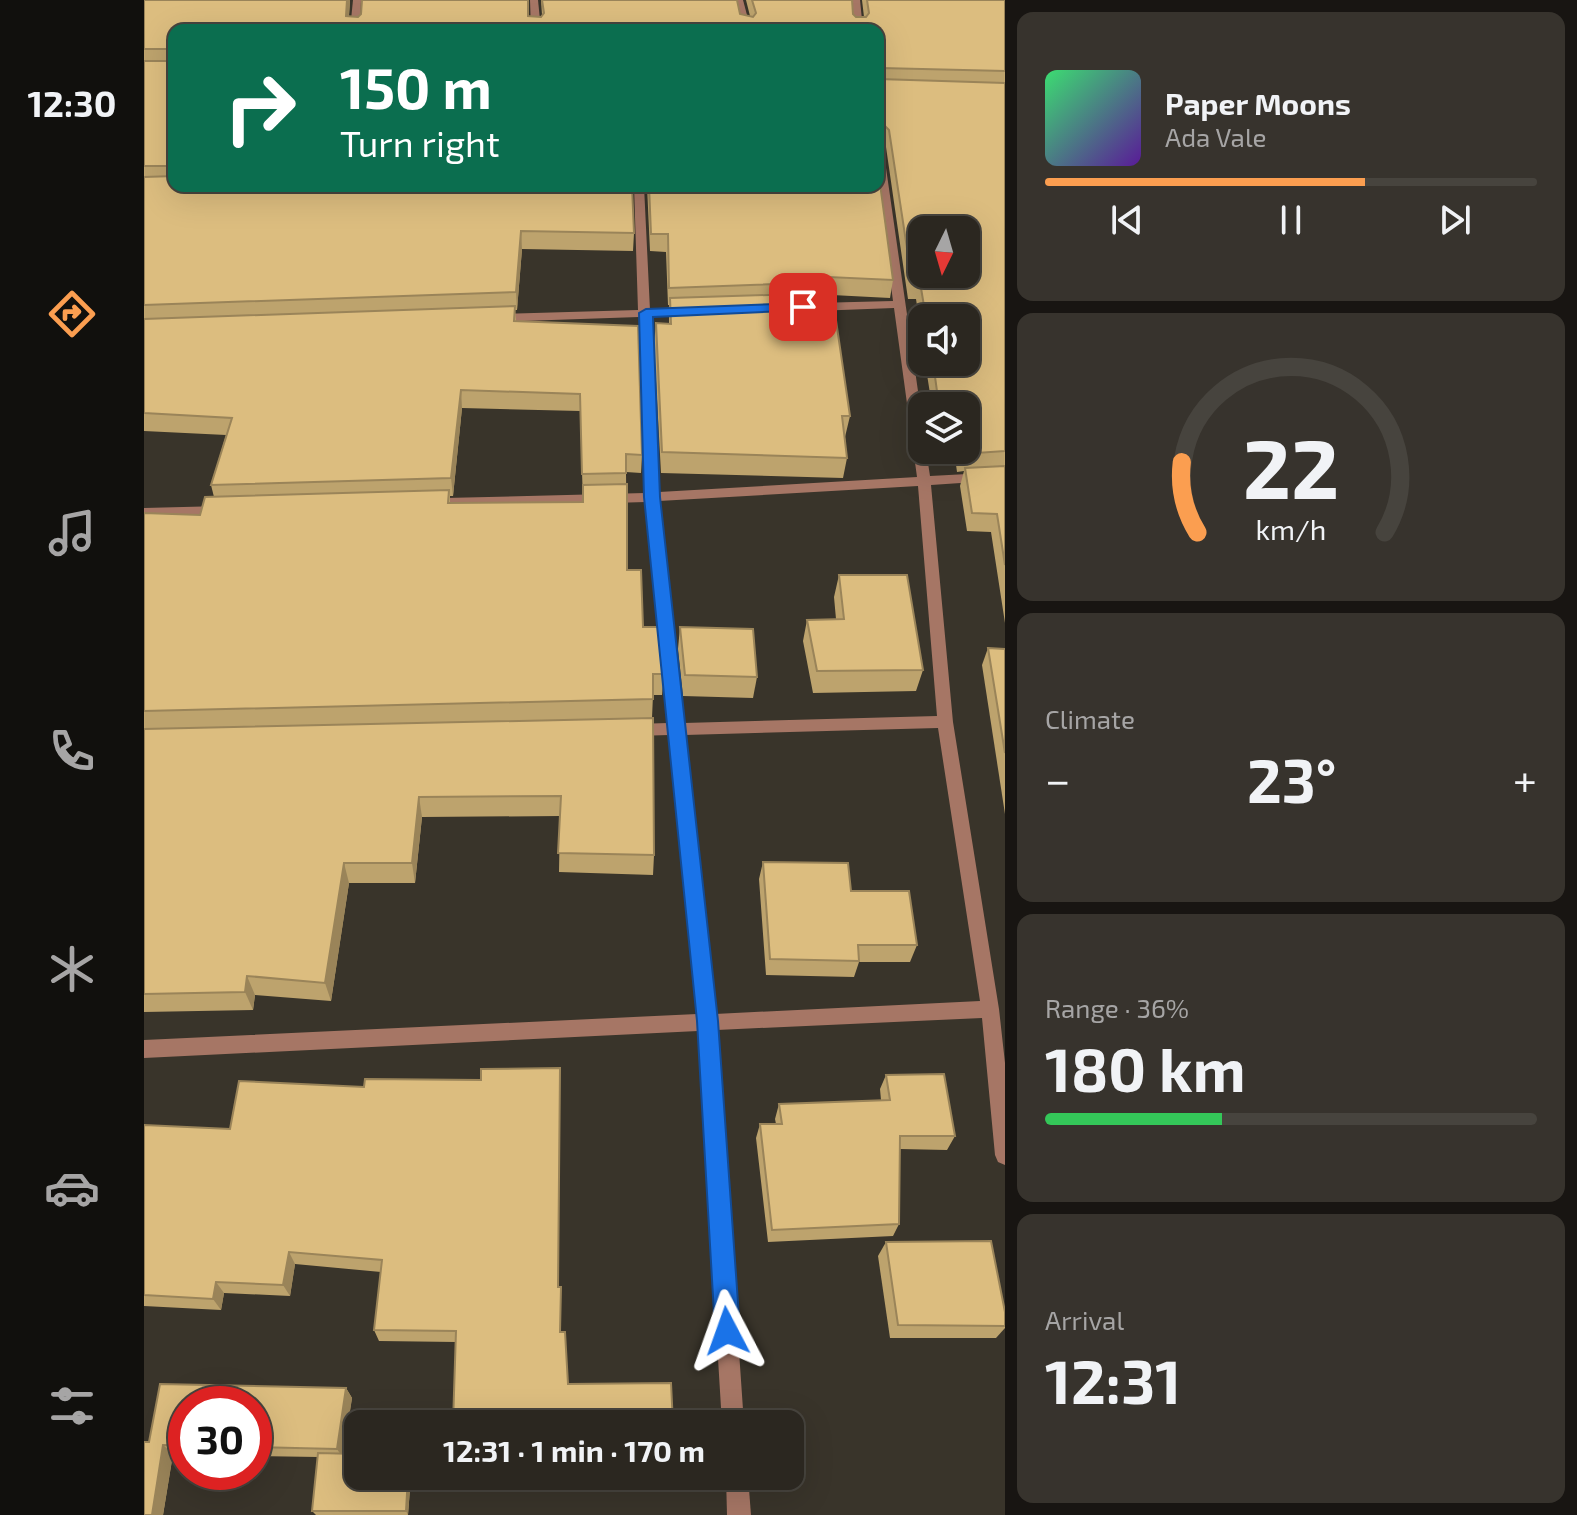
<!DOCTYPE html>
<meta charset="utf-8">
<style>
:root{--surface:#2b2720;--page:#37332d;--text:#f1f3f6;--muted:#a6a5a5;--line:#47443e;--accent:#fb9e50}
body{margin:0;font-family:"Exo 2",sans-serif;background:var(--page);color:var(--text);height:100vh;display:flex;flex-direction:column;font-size:30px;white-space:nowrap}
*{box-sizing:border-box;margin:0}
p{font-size:26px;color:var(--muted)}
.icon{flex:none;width:44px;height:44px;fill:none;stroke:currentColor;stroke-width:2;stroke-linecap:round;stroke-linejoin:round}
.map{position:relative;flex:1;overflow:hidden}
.drawer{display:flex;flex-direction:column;gap:12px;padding:12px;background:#181512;width:572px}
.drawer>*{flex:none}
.hud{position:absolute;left:24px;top:24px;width:716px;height:168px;border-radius:16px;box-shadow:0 8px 32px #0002,0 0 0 2px var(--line);background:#0b6e4f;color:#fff;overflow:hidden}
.needle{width:52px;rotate:185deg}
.controls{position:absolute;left:764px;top:216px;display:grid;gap:16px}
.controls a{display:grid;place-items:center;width:72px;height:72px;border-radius:16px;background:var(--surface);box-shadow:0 8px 32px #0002,0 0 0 2px var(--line);font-size:40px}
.speed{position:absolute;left:24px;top:1386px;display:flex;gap:16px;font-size:40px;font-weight:700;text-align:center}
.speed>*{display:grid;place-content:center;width:104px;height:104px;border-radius:50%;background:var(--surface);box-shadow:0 8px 32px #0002,0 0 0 2px var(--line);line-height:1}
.speed .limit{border:12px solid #d22;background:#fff;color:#111}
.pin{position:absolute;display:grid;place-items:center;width:68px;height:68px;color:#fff;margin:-34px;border-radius:16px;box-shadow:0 4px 12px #0006}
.me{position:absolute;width:88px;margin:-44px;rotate:356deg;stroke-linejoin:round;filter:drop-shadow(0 0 6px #0008)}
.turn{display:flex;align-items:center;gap:28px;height:168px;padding:0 40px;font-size:36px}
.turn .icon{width:104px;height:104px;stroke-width:2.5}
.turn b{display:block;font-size:56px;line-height:68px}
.big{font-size:60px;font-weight:700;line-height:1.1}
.drawer .tile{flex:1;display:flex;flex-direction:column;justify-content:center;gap:12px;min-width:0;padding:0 28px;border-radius:16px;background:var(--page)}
.drawer .dial{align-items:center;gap:0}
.dial svg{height:208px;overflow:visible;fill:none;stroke:var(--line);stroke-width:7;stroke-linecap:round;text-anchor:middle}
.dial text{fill:var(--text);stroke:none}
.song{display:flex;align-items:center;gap:24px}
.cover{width:96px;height:96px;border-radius:12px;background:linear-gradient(135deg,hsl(140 70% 55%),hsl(270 70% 35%))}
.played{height:8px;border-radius:4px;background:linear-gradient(90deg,var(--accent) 65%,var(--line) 65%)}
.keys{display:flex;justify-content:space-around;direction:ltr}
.heat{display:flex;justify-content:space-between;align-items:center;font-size:44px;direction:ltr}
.charge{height:12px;border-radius:6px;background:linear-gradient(90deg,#34c759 36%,var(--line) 0)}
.trip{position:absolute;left:200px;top:1410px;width:460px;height:80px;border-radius:16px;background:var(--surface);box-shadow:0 8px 32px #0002,0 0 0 2px var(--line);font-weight:700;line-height:80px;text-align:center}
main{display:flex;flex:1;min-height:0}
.tab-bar{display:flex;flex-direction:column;width:144px;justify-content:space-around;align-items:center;background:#11100d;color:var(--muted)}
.tab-bar .icon{width:56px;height:56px}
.tab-bar .on{color:var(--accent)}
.tab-bar b{font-size:36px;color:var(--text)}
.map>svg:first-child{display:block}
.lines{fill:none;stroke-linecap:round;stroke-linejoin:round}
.street{fill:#a67665;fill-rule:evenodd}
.wall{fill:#bda36d;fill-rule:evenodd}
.shaded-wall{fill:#9a8459}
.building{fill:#dcbd7f;stroke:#9a8459;stroke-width:2;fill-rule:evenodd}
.route{fill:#1a73e8;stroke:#114b97;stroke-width:2}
</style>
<main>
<nav class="tab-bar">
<b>12:30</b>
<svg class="icon on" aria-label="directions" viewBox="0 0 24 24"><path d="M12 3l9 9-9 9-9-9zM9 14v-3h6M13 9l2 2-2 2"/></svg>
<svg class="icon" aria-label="music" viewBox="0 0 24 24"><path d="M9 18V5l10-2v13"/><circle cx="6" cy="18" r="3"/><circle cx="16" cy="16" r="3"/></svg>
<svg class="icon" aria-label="phone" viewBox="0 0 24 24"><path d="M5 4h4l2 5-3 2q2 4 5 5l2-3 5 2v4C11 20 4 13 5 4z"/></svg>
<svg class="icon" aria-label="climate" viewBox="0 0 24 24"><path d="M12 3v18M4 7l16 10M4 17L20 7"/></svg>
<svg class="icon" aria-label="car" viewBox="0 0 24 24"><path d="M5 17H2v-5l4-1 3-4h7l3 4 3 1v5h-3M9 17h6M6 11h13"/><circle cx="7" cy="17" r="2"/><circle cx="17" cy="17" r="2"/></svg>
<svg class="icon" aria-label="filters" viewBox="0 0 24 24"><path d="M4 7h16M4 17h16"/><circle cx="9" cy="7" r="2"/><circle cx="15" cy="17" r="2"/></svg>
</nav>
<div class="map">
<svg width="861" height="1515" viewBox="0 0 861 1515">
<rect width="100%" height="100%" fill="#39342a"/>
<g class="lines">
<g class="street">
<polygon points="209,0 217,0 216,30 206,30"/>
<polygon points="386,0 394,0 397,30 387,30"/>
<polygon points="591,0 599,0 607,30 597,30"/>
<polygon points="708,0 716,0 719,30 709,30"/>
<path d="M734 144 739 147 778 419V450H782L786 476 861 472V480L787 485 809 722 855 1009 861 1063V1165L854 1162 851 1155 838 1018 573 1030 600 1424H578L554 1031 0 1058V1040L553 1014 525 735 491 736 483 730 491 724 524 723 502 502 301 508 294 503 301 498 501 493 495 317 351 322 345 318 351 314 494 310 490 186H500L506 310 544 308 550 312 544 316 506 317 515 492 773 477 750 308 671 311 665 307 671 303 749 301 734 186ZM774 486 793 716 540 723 515 501ZM794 728 836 1001 571 1014 541 735Z"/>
<polygon points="78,506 83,508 85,511 83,514 0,518 0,508"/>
<polygon points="582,1476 604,1476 607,1515 583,1515"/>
</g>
</g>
<g class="wall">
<path d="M0 0H206L205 16 214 17H397L398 15 397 0H593L596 14 606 16 602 0H708L709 14 712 17H720L718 0H861V623L847 532 823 531 816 486 820 471 813 472 810 450H822V406H788L781 362H822V318H778V338L772 299H764L742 147 736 141 734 142V169L749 280 746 298 688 295 706 416 701 437 703 458 699 478 517 473 510 344 512 323 525 324V305H524L522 252 506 251 503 186H734L30 30V186L490 233 489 251 378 249 373 310H371L372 321 498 455 497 473 482 472 483 570 499 627 520 674 518 695H509L508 718 510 855 509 875 415 872 416 816 278 817 271 883H205L187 1001 111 995 109 1010 0 1012V513L56 515 70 497 67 485 82 435 0 431ZM318 408 436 411 439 502 306 503V496H309Z"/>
<polygon points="695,575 779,670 772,691 669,693 659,641 663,620 692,619 690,597"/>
<polygon points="536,627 613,677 609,698 539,696 534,649"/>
<polygon points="844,648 861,649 861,814 838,665"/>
<polygon points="619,862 707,891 773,945 766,962 715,962 710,977 622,975 615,879"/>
<polygon points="742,1075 811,1136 803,1150 756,1149 755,1224 749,1236 624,1242 612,1138 616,1124 632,1124 631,1119 635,1104 737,1100 736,1089"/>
<polygon points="0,1125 414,1287 417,1332 424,1384 529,1424 312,1342 235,1341 230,1330 237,1272 151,1264 146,1296 80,1293 77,1310 0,1306"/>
<polygon points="742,1242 861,1312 861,1328 852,1338 746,1338 734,1256"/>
<polygon points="16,1384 202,1388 208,1398 199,1453 214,1454 214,1476 267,1476 264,1515 172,1515 168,1511 174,1457 110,1456 110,1404 42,1404 42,1454 29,1454 19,1515 0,1515 0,1442 5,1442"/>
</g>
<g class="shaded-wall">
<polygon points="203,0 206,0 204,30 202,16"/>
<polygon points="739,124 736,141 734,142 734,127"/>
<polygon points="377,231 378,249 373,310 372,292"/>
<polygon points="317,390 318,408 309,496 307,478"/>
<polygon points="275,797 278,817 271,883 268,863"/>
<polygon points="200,863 205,883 187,1001 181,983"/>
<polygon points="103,976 111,995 109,1010 101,992"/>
<polygon points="145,1252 151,1264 146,1296 139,1285"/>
<polygon points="72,1282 80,1293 77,1310 69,1299"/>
<polygon points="202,1388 208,1398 199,1458 193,1449"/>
<polygon points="19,1445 29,1454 19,1515 8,1515"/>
<polygon points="264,1476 267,1476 264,1515 262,1511"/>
</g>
<g class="building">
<polygon points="0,0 203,0 202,16 214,17 217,14 218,0 384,0 384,16 397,17 400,13 398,0 593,0 596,14 609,17 612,13 608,0 708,0 709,14 712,17 722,17 725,13 723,0 861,0 861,71 737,68 734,71 734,30 30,30 30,166 0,166 0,61 26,61 29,52 26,49 0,49"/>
<path d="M734 72 735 79 861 83V451L818 454V450H822V406H795L789 362H822V318H782L776 282 768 281 745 130 739 124 734 127V169L749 280 685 277 686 282 525 288 524 234H507L505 186H734ZM778 230H822V274H778Z"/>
<polygon points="30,176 30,186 488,186 490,233 377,231 372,292 0,305 0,177"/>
<polygon points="688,293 706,416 698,416 703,458 518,452 512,323 527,324 526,298"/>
<polygon points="371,306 370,321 494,326 498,455 482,454 482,473 438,474 436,394 317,390 307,478 67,485 88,418 0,413 0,319"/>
<polygon points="861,466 861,565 853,514 828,513 821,468"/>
<polygon points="483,484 483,570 497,570 499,627 515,627 520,674 509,674 509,699 0,711 0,513 56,515 61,497 305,490 304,503 439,502 439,485"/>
<polygon points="695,575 763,575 779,670 673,671 663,620 700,619"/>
<polygon points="536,627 609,629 613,677 541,675"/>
<polygon points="844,648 861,649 861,753"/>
<polygon points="509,718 510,855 414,853 417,796 275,797 268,863 200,863 181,983 103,976 101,992 0,994 0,729"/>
<polygon points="619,862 704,863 707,891 765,891 773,945 714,945 715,961 626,959"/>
<polygon points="416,1068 414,1287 417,1287 416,1332 421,1332 424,1384 527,1383 529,1424 309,1424 312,1331 230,1330 238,1260 145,1252 139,1285 72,1282 69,1299 0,1295 0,1125 86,1129 95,1081 220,1087 221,1079 337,1080 337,1069"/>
<polygon points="800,1074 811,1136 756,1136 755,1224 628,1230 616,1124 638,1124 635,1104 746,1100 742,1075"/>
<polygon points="847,1241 861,1312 861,1326 754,1325 742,1242"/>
<polygon points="16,1384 202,1388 193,1449 110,1447 110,1404 42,1404 42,1446 19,1445 8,1515 0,1515 0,1442 5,1442"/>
<polygon points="174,1453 214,1454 214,1476 264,1476 262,1511 168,1511"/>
</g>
<polygon class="route" points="659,303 664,305 664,310 509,317 516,497 574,1021 596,1331 592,1339 583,1343 575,1339 571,1331 553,1021 500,497 495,313 502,309"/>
</svg>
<div class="controls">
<a><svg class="needle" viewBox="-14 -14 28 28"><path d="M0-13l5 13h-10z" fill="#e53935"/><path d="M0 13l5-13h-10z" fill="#a6a5a5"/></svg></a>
<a><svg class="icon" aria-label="sound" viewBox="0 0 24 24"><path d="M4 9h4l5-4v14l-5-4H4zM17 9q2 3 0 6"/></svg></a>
<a><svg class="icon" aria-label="layers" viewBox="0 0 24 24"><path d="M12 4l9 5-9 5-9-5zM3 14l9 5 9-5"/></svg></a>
</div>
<div class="speed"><div class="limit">30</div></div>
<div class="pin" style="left:659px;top:307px;background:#d93025"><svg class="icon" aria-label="arrive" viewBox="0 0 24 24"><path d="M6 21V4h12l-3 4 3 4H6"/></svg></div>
<svg class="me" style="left:583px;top:1331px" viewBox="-20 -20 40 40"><path d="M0-17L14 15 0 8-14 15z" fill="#1a73e8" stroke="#fff" stroke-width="4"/></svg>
<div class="trip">12:31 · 1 min · 170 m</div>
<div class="hud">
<div class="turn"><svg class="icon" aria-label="right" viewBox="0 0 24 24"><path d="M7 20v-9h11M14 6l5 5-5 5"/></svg><div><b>150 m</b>Turn right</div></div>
</div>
</div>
<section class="drawer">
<div class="tile">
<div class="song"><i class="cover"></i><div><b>Paper Moons</b><p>Ada Vale</p></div></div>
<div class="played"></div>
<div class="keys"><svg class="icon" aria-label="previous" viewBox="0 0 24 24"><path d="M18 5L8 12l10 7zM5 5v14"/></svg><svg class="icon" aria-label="pause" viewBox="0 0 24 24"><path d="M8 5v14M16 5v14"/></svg><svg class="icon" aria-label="next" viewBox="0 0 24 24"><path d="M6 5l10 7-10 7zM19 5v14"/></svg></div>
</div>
<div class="tile dial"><svg viewBox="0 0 100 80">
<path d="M14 69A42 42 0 1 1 86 69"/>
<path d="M14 69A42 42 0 0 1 8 42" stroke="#fb9e50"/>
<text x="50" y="56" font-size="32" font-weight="700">22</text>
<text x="50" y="72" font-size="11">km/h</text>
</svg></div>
<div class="tile"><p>Climate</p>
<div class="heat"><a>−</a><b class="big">23°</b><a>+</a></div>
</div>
<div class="tile"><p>Range · 36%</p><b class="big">180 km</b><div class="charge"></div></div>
<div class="tile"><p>Arrival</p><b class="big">12:31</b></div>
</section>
</main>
